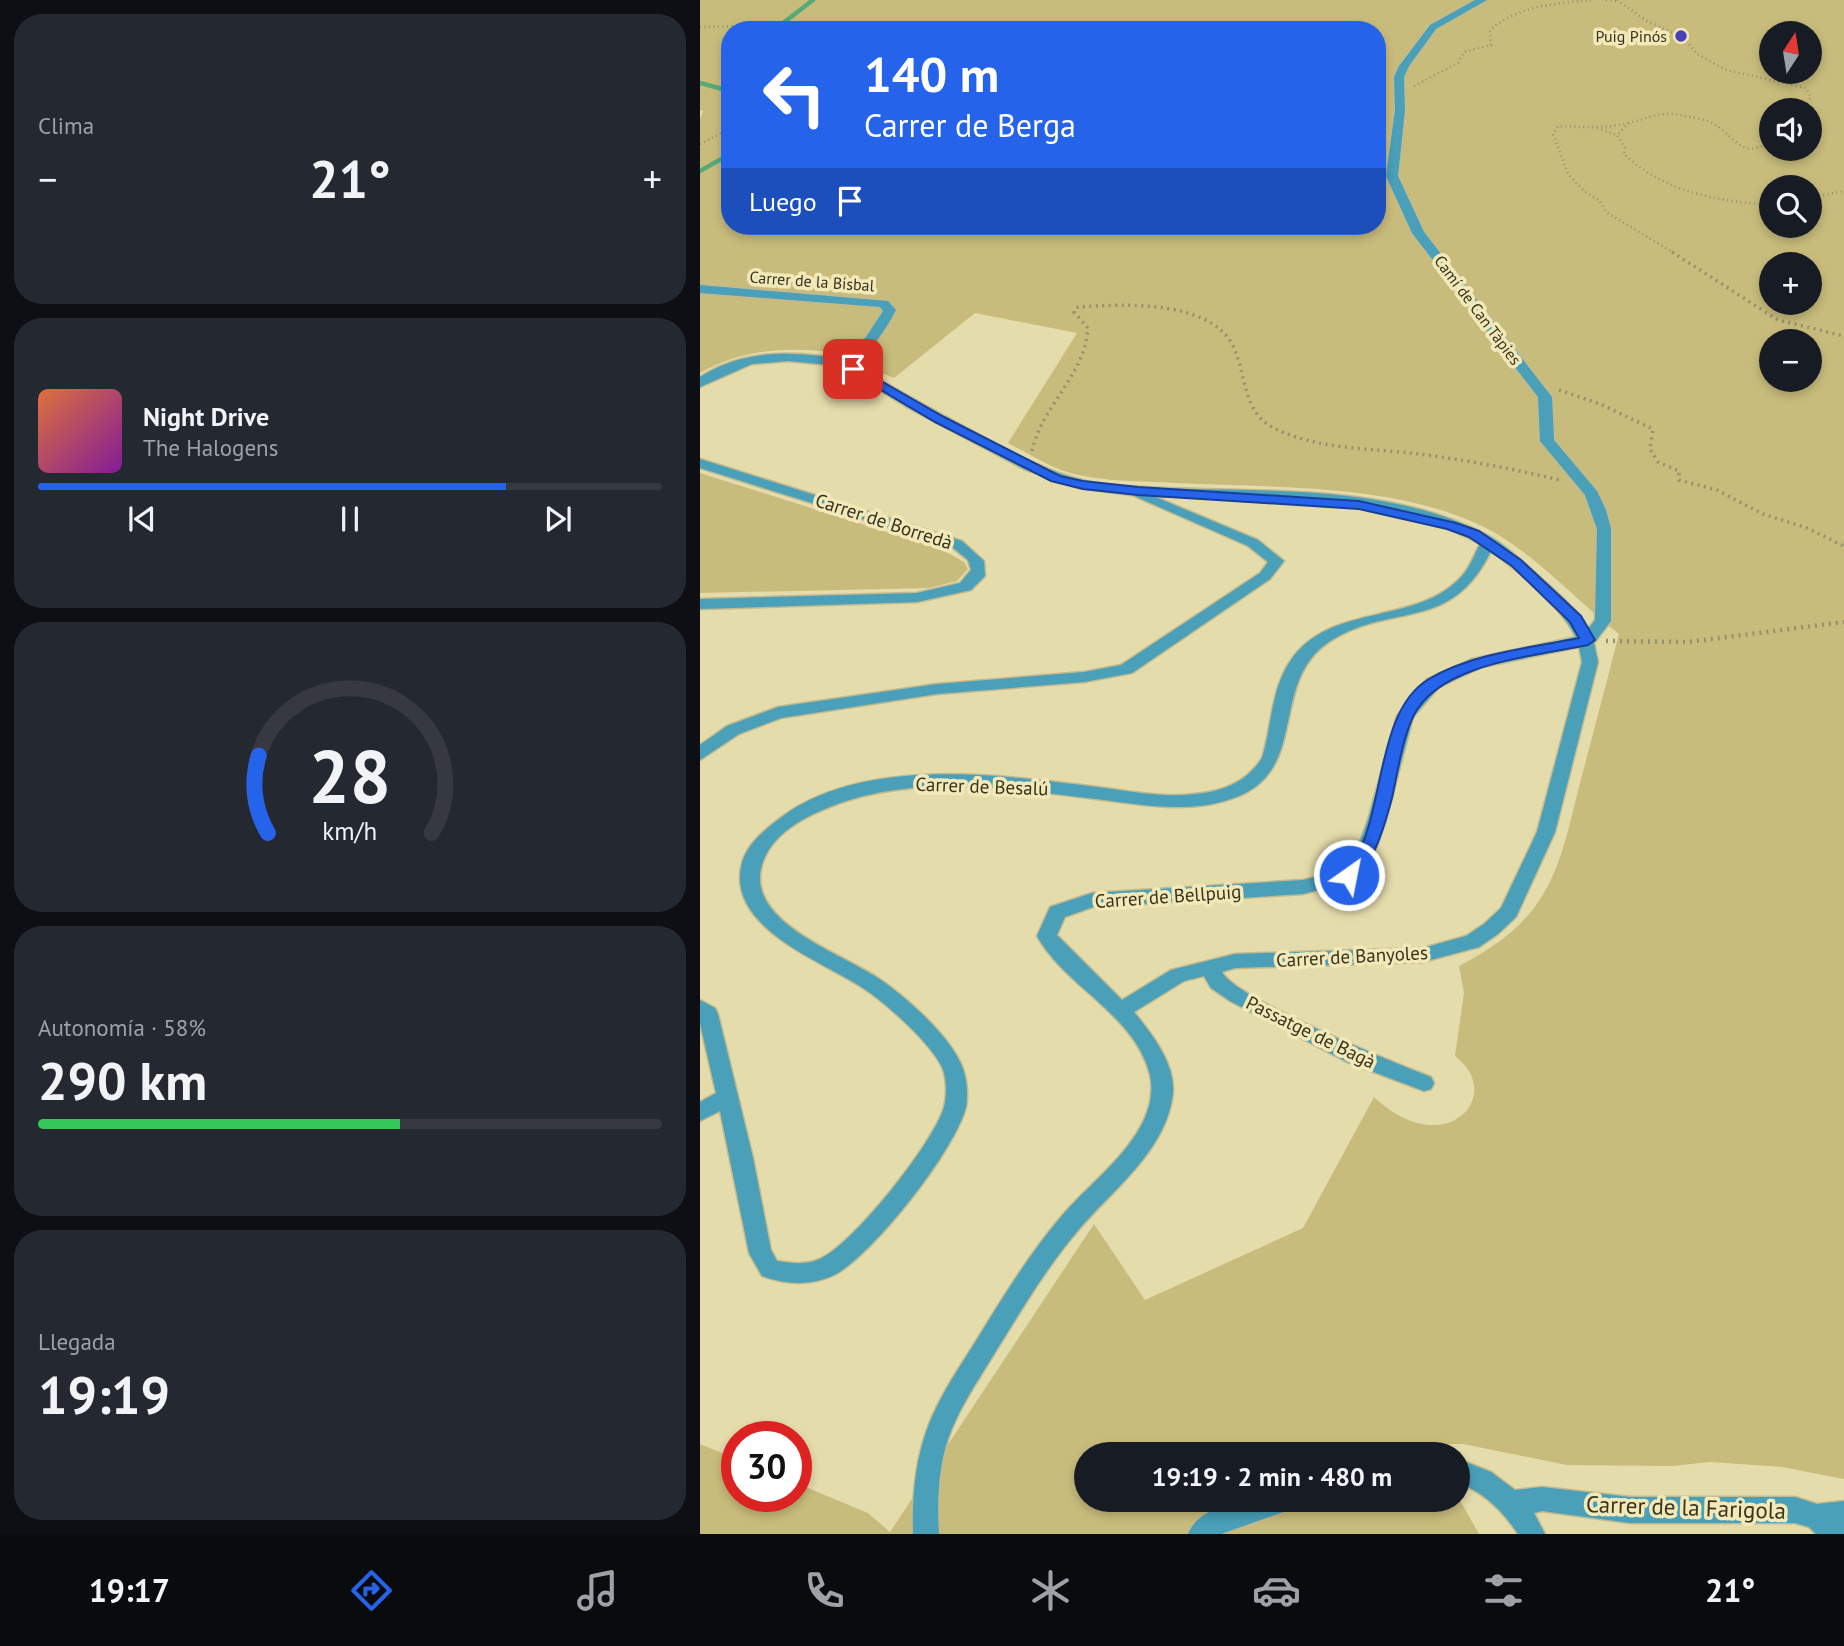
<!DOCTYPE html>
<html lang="es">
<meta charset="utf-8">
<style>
:root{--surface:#171b24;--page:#242831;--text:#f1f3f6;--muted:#9ea1a6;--line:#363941;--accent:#2563eb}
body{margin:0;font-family:"PT Sans",sans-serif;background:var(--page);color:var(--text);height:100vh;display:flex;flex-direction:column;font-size:26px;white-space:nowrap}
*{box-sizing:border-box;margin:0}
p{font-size:23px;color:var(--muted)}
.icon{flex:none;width:38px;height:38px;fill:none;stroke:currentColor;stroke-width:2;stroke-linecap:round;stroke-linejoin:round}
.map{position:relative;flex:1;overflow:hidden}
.side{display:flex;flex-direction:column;gap:14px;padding:14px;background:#0d0f14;width:700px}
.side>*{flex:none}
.banner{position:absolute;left:21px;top:21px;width:665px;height:214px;border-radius:28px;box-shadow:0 4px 10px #0003;background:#2563eb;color:#fff;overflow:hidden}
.needle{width:46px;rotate:12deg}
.buttons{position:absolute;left:1059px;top:21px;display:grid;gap:14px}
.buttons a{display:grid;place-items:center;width:63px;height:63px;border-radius:50%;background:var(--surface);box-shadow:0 4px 10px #0003;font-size:35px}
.speed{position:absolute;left:21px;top:1421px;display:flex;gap:14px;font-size:35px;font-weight:700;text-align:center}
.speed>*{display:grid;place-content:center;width:91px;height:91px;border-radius:50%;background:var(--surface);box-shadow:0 4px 10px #0003;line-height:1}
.speed .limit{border:10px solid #d22;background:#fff;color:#111}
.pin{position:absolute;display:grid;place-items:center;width:60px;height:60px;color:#fff;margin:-30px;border-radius:14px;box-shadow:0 4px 10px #0006}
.me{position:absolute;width:77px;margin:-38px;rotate:33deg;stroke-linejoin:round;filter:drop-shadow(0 0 5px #0008)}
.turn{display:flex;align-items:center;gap:24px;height:147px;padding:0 28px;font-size:32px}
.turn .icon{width:91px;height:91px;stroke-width:2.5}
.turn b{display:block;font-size:49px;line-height:60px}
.then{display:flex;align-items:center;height:66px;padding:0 28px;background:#0003;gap:14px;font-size:26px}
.big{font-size:52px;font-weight:700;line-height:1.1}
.side .widget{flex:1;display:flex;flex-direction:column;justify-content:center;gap:10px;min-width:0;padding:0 24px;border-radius:28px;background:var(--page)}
.side .dial{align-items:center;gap:0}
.dial svg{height:182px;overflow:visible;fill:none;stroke:var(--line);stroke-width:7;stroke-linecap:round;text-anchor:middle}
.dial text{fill:var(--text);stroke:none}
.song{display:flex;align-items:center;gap:21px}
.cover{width:84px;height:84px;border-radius:10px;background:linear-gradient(135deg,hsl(20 70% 55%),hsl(290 70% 35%))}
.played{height:7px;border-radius:4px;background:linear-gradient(90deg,var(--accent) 75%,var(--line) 75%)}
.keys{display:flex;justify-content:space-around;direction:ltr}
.heat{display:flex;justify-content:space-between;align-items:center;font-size:38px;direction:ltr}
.charge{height:10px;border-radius:5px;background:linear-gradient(90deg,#34c759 58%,var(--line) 0)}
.trip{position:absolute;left:374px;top:1442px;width:396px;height:70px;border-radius:35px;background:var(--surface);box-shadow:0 4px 10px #0003;font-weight:700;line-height:70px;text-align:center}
.dock{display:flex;height:112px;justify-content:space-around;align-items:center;background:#090b0e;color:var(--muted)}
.dock .icon{width:49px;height:49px}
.dock .selected{color:var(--accent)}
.dock b{font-size:32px;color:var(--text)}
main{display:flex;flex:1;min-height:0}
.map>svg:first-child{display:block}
.green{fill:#c8bc7c;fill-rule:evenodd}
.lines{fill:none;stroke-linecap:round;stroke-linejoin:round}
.stream{stroke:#57aa79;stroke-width:4.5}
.street-casing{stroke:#c2ba8f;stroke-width:3}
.path-far2{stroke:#97906c;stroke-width:2.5;stroke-dasharray:1 3.5;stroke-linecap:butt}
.path-far1{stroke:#97906c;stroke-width:3.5;stroke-dasharray:2 4.5;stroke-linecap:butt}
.path{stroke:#97906c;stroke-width:4.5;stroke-dasharray:2 5;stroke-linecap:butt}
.street{fill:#49a0b8;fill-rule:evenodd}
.route{fill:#2563eb;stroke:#184099;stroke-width:2}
.poi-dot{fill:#4842b8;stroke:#f3e9b8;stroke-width:2.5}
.labels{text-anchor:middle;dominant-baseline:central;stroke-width:7;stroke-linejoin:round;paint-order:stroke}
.far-poi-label{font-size:16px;fill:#36331f;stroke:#f3e9b8;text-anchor:end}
.far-street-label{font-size:16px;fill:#36331f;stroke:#f3e9b8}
.street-label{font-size:19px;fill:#36331f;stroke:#f3e9b8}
.near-street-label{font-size:23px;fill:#36331f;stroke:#f3e9b8}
</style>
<main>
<section class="side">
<div class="widget"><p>Clima</p>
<div class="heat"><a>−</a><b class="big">21°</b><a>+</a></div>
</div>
<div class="widget">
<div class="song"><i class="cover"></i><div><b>Night Drive</b><p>The Halogens</p></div></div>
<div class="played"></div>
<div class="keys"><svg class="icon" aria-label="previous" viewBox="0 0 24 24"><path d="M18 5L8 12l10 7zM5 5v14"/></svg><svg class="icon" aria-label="pause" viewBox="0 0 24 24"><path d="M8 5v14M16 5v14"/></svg><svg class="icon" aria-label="next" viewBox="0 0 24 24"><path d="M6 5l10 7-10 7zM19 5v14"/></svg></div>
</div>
<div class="widget dial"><svg viewBox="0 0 100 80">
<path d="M14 69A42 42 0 1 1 86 69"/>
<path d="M14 69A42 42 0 0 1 10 35" stroke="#2563eb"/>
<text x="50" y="56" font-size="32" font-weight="700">28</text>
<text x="50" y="72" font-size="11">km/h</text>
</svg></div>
<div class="widget"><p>Autonomía · 58%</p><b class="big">290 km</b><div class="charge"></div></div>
<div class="widget"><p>Llegada</p><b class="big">19:19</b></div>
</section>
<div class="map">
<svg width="1144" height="1534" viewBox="0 0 1144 1534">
<rect width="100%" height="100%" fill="#e5dcab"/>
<g class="green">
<path d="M0 0H1144V1479L1082 1467 1009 1462 973 1466 867 1465 763 1444H729L734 1454H387V1500H758V1497L779 1534H0V1444L37 1459V1496H96V1483L168 1513 190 1532 394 1224 445 1300 603 1228 674 1097C745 1164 807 1095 755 1056L764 993 759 966C788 951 814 934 834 908 861 873 869 825 880 783 893 734 906 684 919 634 877 601 833 552 786 528 697 483 575 488 477 483 440 481 395 482 361 470 343 463 325 452 308 443L377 333 275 313 194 378C174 370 149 355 128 352 85 346 37 351 0 373V119L3 111 0 110ZM30 30H677V226H30ZM1071 33H1110V72H1071ZM1071 110H1110V149H1071ZM1071 187H1110V226H1071ZM1071 264H1110V303H1071ZM1071 341H1110V380H1071Z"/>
<polygon points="0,473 241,549 264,562 268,569 257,581 229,588 0,593"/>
</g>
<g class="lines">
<g class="stream">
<polyline points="74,30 113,0"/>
<polyline points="0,83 30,91"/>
<polyline points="27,88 30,75"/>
<polyline points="0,171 30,154"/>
</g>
<defs>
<g id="street">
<path d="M775 0H787L736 29 709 66 704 77 705 110 698 176 724 232 852 397 854 440 897 491 906 510 911 529V621L894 643 898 662 855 832 816 917 798 934 779 947 723 962 535 968 522 972C537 1000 695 1063 731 1077L734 1083 731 1089 724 1091 647 1062 530 1001 511 988 504 976 484 981 434 1012C451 1033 475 1063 473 1092 468 1148 415 1188 381 1227 346 1267 319 1314 291 1359 275 1385 258 1410 248 1439 238 1470 237 1502 239 1534H213C212 1496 215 1460 229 1424 241 1394 259 1368 276 1341 302 1299 328 1256 360 1218 386 1187 421 1162 441 1126 449 1111 454 1093 450 1075 435 1014 366 988 337 936L350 907 392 893 603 880 643 870 654 859 668 820 697 716 727 679 772 659 876 637C859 604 821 573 791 551 751 633 694 602 632 640 568 679 610 766 539 796 493 815 444 805 396 799 308 788 209 773 125 809 105 817 82 830 70 848 27 914 132 949 175 976 203 994 252 1037 263 1069 267 1080 268 1096 266 1107 255 1150 175 1252 136 1274 113 1286 86 1285 62 1276L49 1253 20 1111 0 1121V1102L16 1093 0 1023V1000L15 1008 18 1014 53 1158 71 1250 77 1261C90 1263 105 1265 117 1260 150 1249 235 1141 244 1107 247 1096 247 1078 242 1067 229 1041 185 1002 160 986 119 960 25 926 42 863 47 843 67 828 83 816 166 756 301 775 397 787 429 791 462 798 494 794 522 792 547 782 562 758 572 726 571 688 591 660 631 602 716 626 761 577 770 568 774 555 780 544 690 493 555 499 453 496L558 540 584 561 570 579 432 673 384 682 237 694 81 718 39 734 0 760V745L27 726 78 707 237 684 384 672 421 665 560 573 568 562 548 546 432 495 379 488 324 469 207 407 140 366 88 361 52 364 0 387V377C43 349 93 351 142 359L166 337 183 311 180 307 0 293V285L188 301 196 310C185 331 173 349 153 363 192 388 233 410 274 432 315 454 355 477 402 484 526 497 673 475 787 535 807 546 824 563 841 578 859 594 876 609 888 629L895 620 897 529 885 495 840 441 838 397 712 233 686 176 695 110 694 77 699 66 730 25ZM879 647 882 662 837 832 801 908 784 924 766 936 723 948 535 954 471 970 422 1000 357 935 365 917 393 907 603 894 656 880 671 862 686 820 713 717 739 687 782 667Z"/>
<polygon points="0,459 262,541 284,561 285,576 271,590 217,602 0,609 0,599 217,593 260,583 271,570 268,560 252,547 0,468"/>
<path d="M758 1459 791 1472 815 1490 842 1487 930 1497H1095L1117 1504 1144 1501V1534H1116L1109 1527 1095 1523H930L842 1511 834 1513 845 1534H818C803 1511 784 1492 758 1483Z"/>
<path d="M543 1500H596L592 1509 521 1534H488C497 1512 522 1506 543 1500Z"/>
</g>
</defs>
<use href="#street" class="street-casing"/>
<g class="path-far2">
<polyline points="906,0 917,1"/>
<polyline points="917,0 947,21 984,38 997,54 1026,70 1106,88 1111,97 1103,110"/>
<polyline points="0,27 37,26 43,30"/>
<path d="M714 86 758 63 764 52 791 45 790 30C819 5 857 3 894 0"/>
<path d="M929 123 917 135 925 148 924 154C964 192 1017 201 1071 205"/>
<polyline points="897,128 917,135"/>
<polyline points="0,144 30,129"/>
<polyline points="1110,198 1144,191"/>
<polyline points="430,226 461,226"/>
<path d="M974 253 906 212 899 200 885 192 868 174 853 134 858 126C882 127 904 129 928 123 946 119 960 111 980 115 990 117 1007 119 1016 125 1033 136 1042 158 1065 144L1071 123"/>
</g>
<g class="path-far1">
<polyline points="972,252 1078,320 1144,336"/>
<polyline points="859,390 900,404 953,429 950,449 958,462 979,471 979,480 1017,490 1063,514 1107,528 1144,546"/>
<path d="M332 451C342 405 385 376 388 328L374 312 378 307C423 304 512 299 534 348 546 375 543 411 572 427 615 450 672 448 719 454 766 460 813 469 860 480"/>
</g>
<polyline class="path" points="906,641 988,642 1144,622"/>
<use href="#street" class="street"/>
</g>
<path class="route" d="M153 365 244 417 360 476 383 481 438 487 659 501 756 523 779 531 821 560 881 616 895 640 888 645C836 656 740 663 714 715 702 739 698 771 692 798 684 827 676 857 655 880H643L641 875C644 869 651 865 655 859 685 810 676 710 729 679 773 653 830 648 879 638L870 622 812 566 769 537 747 529 659 509 438 495 383 489 351 481 235 422 149 371V366Z"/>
<circle class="poi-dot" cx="981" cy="36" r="7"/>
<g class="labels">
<g class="far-poi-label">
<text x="967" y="36">Puig Pinós</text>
</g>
<g class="far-street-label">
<text transform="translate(112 281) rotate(4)">Carrer de la Bisbal</text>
<text transform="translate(778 310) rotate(53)">Camí de Can Tàpies</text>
</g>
<g class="street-label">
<text transform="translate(184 521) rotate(18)">Carrer de Borredà</text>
<text transform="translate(282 786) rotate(2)">Carrer de Besalú</text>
<text transform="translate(468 896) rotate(-4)">Carrer de Bellpuig</text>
<text transform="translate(652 956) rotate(-3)">Carrer de Banyoles</text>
<text transform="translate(611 1032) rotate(26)">Passatge de Bagà</text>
</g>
<g class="near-street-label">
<text transform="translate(986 1507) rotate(2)">Carrer de la Farigola</text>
</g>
</g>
</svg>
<div class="buttons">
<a><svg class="needle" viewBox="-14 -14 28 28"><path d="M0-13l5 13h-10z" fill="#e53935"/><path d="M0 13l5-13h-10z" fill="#9ea1a6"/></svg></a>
<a><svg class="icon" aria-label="sound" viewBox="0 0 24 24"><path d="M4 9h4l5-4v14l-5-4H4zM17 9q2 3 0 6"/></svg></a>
<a><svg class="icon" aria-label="search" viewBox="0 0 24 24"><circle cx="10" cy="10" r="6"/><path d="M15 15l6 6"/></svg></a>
<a>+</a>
<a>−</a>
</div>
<div class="speed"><div class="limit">30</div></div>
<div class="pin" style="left:153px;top:369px;background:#d93025"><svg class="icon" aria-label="arrive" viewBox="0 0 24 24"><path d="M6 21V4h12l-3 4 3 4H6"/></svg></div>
<svg class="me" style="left:649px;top:875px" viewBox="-20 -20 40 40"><circle r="17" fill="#2563eb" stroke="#fff" stroke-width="3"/><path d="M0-11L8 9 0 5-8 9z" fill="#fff"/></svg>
<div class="trip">19:19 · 2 min · 480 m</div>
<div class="banner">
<div class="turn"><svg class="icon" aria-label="left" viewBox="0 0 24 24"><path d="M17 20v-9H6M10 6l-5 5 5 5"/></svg><div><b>140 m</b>Carrer de Berga</div></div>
<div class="then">Luego<svg class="icon" aria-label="arrive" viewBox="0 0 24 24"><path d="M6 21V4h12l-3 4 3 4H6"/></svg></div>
</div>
</div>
</main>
<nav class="dock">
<b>19:17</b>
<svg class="icon selected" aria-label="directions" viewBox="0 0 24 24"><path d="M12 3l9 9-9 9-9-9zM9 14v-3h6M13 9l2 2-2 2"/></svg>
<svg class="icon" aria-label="music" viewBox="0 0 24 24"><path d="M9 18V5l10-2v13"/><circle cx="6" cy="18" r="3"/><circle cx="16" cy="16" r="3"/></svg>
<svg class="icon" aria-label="phone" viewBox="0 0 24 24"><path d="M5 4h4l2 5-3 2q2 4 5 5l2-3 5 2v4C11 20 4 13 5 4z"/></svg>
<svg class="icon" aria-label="climate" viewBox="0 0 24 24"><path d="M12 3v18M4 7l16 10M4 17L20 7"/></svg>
<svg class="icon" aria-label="car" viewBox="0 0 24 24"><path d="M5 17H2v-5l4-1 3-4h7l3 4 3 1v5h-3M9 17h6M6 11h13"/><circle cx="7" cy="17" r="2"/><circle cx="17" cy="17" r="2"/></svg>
<svg class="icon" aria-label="filters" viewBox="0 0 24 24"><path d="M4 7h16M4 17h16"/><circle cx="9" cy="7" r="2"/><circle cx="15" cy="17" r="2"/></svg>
<b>21°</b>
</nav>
